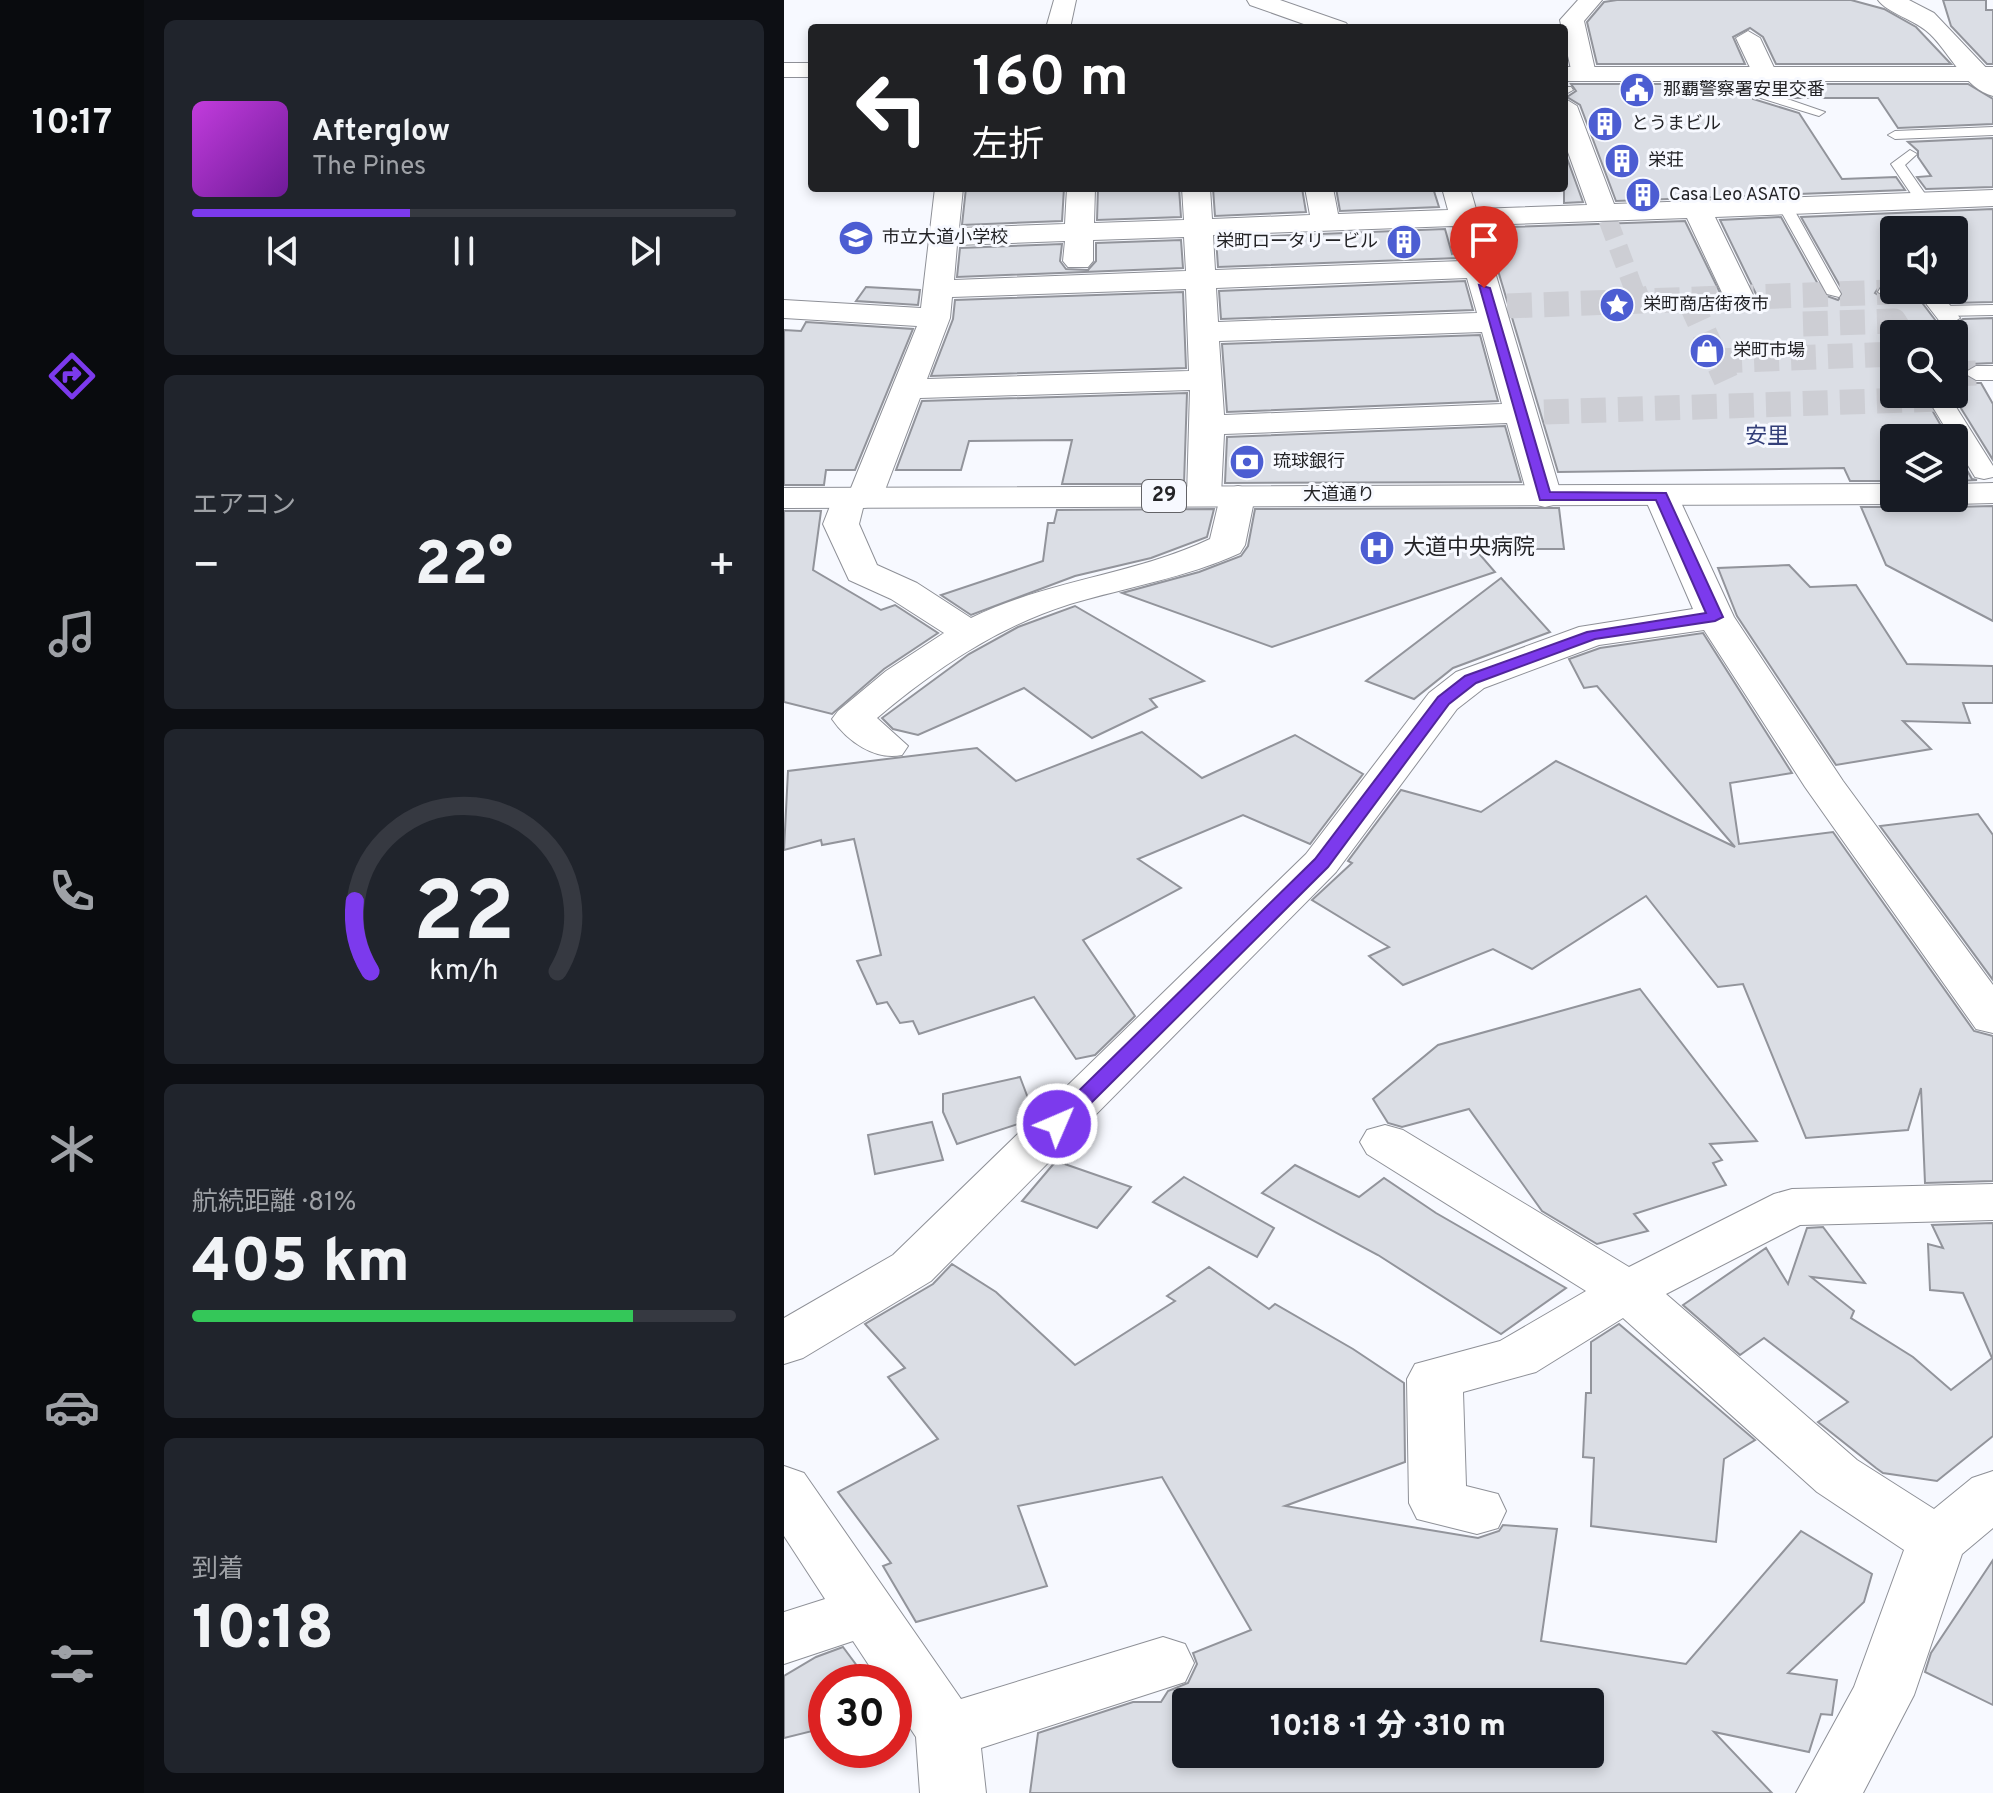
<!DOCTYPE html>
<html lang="ja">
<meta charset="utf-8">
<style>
:root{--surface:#171b24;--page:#20242c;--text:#f1f3f6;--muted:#9ea1a6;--line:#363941;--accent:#7c3aed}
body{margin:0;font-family:Overpass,"Noto Sans JP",sans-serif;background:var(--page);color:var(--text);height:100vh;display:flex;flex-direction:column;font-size:30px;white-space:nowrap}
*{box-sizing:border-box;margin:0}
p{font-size:26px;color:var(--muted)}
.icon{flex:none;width:44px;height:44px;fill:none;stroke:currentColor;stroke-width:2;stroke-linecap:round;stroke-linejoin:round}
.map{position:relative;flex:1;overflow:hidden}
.panel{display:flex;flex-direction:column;gap:20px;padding:20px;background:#0d0f14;width:640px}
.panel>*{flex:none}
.banner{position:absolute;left:24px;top:24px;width:760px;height:168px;border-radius:8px;box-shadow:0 4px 12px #0003;background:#202124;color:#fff;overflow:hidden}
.controls{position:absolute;left:1096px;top:216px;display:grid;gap:16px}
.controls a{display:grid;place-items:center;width:88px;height:88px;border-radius:8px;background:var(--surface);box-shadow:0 4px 12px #0003;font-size:40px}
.speed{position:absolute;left:24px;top:1664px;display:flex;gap:16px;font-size:40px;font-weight:700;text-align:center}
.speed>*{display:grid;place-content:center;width:104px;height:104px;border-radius:50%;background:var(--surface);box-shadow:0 4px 12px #0003;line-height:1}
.speed .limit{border:12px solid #d22;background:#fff;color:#111}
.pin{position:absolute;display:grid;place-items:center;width:68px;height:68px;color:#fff;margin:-82px -34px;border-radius:50% 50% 50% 0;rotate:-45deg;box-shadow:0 0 8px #0007}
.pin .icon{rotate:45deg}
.me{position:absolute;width:88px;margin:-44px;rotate:45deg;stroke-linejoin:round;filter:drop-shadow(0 0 6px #0008)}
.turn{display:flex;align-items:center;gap:28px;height:168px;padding:0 32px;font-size:36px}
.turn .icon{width:104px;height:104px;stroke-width:2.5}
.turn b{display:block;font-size:56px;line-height:68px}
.big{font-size:60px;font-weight:800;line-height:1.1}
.panel .tile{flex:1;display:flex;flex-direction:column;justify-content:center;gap:12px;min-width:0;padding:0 28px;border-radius:12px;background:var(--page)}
.panel .dial{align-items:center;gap:0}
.dial svg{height:208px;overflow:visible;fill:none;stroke:var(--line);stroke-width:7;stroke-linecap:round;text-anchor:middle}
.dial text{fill:var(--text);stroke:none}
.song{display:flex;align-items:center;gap:24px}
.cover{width:96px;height:96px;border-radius:12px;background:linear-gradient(135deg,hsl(290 70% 55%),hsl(280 70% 35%))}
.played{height:8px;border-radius:4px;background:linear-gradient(90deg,var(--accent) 40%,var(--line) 40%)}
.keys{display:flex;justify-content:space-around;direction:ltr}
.heat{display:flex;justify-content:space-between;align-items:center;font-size:44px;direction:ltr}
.charge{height:12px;border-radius:6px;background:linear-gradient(90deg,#34c759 81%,var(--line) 0)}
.trip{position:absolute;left:388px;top:1688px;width:432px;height:80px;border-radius:8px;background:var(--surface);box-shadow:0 4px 12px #0003;font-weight:800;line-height:80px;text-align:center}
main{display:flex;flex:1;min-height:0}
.tab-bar{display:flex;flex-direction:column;width:144px;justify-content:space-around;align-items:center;background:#090b0e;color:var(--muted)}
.tab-bar .icon{width:56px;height:56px}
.tab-bar .on{color:var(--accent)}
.tab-bar b{font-size:36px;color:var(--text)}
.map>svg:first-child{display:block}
.building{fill:#dbdee5;stroke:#92949b;stroke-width:2;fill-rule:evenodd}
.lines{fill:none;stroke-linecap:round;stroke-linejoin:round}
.pedestrian-tunnel-far1{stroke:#cdced4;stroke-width:19;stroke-dasharray:19 10;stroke-linecap:butt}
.pedestrian-tunnel{stroke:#cdced4;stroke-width:25;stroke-dasharray:25 12;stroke-linecap:butt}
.service-casing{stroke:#8e9097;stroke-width:2}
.pedestrian-casing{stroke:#8e9097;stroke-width:2}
.minor-casing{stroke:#8e9097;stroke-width:2}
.tertiary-casing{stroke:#8e9097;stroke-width:2}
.secondary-casing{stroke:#8e9097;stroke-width:2}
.primary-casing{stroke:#8e9097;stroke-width:2}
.service{fill:#fff;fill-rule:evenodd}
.pedestrian{fill:#fff;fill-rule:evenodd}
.minor{fill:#fff;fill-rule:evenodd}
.tertiary{fill:#fff;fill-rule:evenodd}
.secondary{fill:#fff;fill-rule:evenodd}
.primary{fill:#fff;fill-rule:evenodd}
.route{fill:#7c3aed;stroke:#51269a;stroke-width:2}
.labels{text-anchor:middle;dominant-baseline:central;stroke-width:6;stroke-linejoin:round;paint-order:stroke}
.far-poi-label{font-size:18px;fill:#232326;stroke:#f7f9ff;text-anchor:start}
.far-street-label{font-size:18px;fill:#232326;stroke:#f7f9ff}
.shield{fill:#f7f9ff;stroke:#636367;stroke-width:2}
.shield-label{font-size:20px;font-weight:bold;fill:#232326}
.far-quarter-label{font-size:22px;fill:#323e78;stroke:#f7f9ff}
.poi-label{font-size:22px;fill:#232326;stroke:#f7f9ff;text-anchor:start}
</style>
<main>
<nav class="tab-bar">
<b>10:17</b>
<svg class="icon on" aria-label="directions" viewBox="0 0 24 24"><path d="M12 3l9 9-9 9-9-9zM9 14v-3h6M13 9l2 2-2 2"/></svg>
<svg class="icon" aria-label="music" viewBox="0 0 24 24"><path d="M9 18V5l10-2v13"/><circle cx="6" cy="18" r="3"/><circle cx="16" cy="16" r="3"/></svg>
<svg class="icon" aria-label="phone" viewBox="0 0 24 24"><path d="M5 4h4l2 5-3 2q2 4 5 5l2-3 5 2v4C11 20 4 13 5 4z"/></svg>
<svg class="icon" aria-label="climate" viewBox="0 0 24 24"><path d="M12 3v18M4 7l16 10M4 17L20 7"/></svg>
<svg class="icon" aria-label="car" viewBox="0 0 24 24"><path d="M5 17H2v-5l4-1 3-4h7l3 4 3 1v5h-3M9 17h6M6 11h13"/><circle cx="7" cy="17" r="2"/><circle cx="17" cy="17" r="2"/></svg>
<svg class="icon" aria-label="filters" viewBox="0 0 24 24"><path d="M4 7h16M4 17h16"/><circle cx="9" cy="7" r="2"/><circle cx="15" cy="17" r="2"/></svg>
</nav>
<section class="panel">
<div class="tile">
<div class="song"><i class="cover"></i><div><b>Afterglow</b><p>The Pines</p></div></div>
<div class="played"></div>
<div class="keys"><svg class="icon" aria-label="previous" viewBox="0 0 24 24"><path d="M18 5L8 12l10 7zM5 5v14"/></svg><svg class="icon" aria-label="pause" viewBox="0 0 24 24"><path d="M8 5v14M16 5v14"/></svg><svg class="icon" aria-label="next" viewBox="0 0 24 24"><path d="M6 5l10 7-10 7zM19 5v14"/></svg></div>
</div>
<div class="tile"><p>エアコン</p>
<div class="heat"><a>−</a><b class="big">22°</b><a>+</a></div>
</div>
<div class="tile dial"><svg viewBox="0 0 100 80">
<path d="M14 69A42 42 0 1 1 86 69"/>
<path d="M14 69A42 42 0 0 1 8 42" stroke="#7c3aed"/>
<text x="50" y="56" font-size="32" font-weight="700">22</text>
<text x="50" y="72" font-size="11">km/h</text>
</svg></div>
<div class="tile"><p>航続距離 · 81%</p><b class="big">405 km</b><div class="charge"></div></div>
<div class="tile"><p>到着</p><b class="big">10:18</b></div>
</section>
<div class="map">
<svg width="1209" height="1793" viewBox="0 0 1209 1793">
<rect width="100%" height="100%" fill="#f7f9ff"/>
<g class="building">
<polygon points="833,0 1067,0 1100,9 1132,27 1167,64 992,64 979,37 966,28 949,37 961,64 813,64 803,22 820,2"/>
<polygon points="1159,0 1202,0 1202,10 1209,10 1209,64 1203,64 1167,26"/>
<polygon points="787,84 966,84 969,99 1015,113 1058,179 1112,177 1121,190 832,201 796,105 783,97 792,91"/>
<polygon points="982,84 1184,84 1209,99 1209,124 1114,128 1094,98 1010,98 983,89"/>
<polygon points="1209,138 1209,187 1142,189 1133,177 1147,176 1134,157 1134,151 1124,142"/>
<polygon points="780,150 799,202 780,203"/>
<polygon points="182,188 280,188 278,221 178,225"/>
<polygon points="314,188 395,188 397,217 313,220"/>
<polygon points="429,188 518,188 522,212 431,216"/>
<polygon points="552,188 649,188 655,207 556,211"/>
<path d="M1209 209V302L1168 303 1158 290H1170V230H1110V282L1097 284 1091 293 1105 302 1136 300 1155 325 1164 328 1179 319 1209 318V363L1186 364 1177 372 1190 383H1197L1209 404V460L1170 397 1160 394 1144 403 1164 438H1110V481H1066L1060 468 774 472 704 237 725 227 901 221 942 305 966 306 973 296 936 220 997 217 1040 295 1054 300 1060 293 1017 217ZM1110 334H1170V394H1110Z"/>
<polygon points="661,229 668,254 673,252 674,258 434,267 432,238"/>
<polygon points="397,240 399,268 173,277 176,248 278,244 276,261 282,269 304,270 312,261 312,243"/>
<polygon points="681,281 689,310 437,319 435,291"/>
<polygon points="82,287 136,290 134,305 72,301"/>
<polygon points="399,292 402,368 147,376 169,319 171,300"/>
<polygon points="22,322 129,329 71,470 42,470 40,485 0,485 0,330 17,331"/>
<polygon points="696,335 714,401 443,412 438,344"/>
<polygon points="403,393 400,484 278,484 288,440 185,441 177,470 112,470 138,401"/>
<polygon points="721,426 737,482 441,483 443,437"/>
<polygon points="1170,448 1188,479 1193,480 1170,481"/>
<polygon points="1128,498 1152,498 1170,507 1209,506 1209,621 1102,565 1077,507 1111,507 1123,504"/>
<polygon points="754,508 775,508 780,549 691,549 711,572 488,647 338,593 415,572 457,556 464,546 471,509"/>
<polygon points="430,509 423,537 367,558 291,576 187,615 157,595 259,561 264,523 270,523 273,510"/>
<polygon points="0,511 37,511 29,570 97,610 111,605 154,633 100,669 48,714 0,702"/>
<polygon points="1005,565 1026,587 1072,585 1123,664 1209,666 1209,703 1179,703 1186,723 1119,721 1147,749 1052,765 953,616 934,568"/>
<polygon points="717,578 766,632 669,668 630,699 582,681"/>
<polygon points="291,606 420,681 366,699 373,707 308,738 240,688 134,735 109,729 98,718 185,654 234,627"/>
<polygon points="919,633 1008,773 946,783 955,844 1049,832 1190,1031 1209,1036 1209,1181 1141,1183 1137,1088 1124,1130 1022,1138 959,984 934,987 862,896 748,969 709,949 619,985 585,956 605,947 528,900 568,863 564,861 617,790 697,812 772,761 951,847 813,686 800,688 785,659 816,648"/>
<polygon points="358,732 418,778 511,735 579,774 526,844 459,815 354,859 397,888 299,940 351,1016 311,1055 292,1059 250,997 135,1034 129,1021 116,1023 103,1002 93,1004 73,961 97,955 70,839 38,845 37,840 0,850 4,771 193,748 232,781"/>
<polygon points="1194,814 1209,835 1209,980 1096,826"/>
<polygon points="856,989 973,1141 926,1144 938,1160 929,1163 942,1185 850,1214 864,1231 813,1244 758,1211 685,1109 618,1127 604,1123 589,1099 654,1045"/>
<polygon points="236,1077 250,1114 243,1121 173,1144 159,1112 159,1094"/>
<polygon points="148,1122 159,1160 91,1174 84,1135"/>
<polygon points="272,1161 347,1187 313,1228 238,1201"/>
<polygon points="511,1165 575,1197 600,1178 652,1213 782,1288 717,1334 594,1255 478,1193"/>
<polygon points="400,1177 490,1228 473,1257 369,1202"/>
<polygon points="1209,1223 1209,1436 1153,1481 1099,1473 1092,1468 1034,1422 1064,1402 980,1338 956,1355 899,1305 982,1248 1004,1284 1023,1228 1039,1227 1081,1283 1027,1277 1070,1311 1067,1318 1129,1357 1167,1390 1208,1358 1179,1293 1146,1290 1144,1244 1159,1248 1148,1225"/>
<path d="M168 1264 212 1292 291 1365 391 1301 383 1296 425 1267 485 1309 491 1304 569 1349 620 1383 621 1462 501 1506 694 1538 715 1531 719 1525 773 1529 757 1641 902 1664 1017 1531 1088 1574 1080 1602 1004 1673 1053 1680 1048 1715 1037 1714 1025 1752 930 1732 988 1793H246L254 1733 349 1702H377L384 1691 404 1683 413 1664 409 1653 467 1630 378 1477 234 1506 263 1586 132 1622 99 1566 107 1563 54 1492 154 1439 104 1377 121 1368 81 1324 149 1284ZM402 1702H806V1754H402Z"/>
<polygon points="835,1324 971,1440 940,1459 932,1542 807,1526 810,1458 799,1457 802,1393 807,1393 807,1342"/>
<polygon points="1209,1560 1209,1705 1141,1672 1147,1653"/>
<polygon points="59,1647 85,1682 42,1682 42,1741 32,1730 0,1738 0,1676 32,1657"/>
</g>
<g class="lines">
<polyline class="pedestrian-tunnel-far1" points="824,220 851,292"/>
<g class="pedestrian-tunnel">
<polyline points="850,290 854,301"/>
<polyline points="905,299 942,380"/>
<polyline points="723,306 1105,292"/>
<polyline points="1019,324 1110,321 1118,334"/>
<polyline points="933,361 1110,354"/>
<polyline points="1170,374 1192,373"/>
<polyline points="760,412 1157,399"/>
</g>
<defs>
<g id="service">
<polygon points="968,71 978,74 980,91 1041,112 1035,116 970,96"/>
<polygon points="780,87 787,87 789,90 780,95"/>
<polygon points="1209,127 1209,135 1111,139 1104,135 1111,131"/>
<polygon points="1126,150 1133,154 1121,165 1146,201 1144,204 1134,204 1107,164"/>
<polygon points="1001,202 1008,206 1057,294 1055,297 1043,294 994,206"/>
<polygon points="1209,305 1209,315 1158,316 1150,311 1158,306"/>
</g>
<g id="pedestrian">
<polygon points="1110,285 1110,290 1154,290 1176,318 1165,325 1157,323 1137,297 1105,299 1094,292 1097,287"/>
<polygon points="1209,366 1209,380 1192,380 1180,373 1192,366"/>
<polygon points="1159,397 1167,399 1209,466 1209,477 1200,479 1191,477 1147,404"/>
</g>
<g id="minor">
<polygon points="270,0 292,0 286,28 262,28"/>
<polygon points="463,0 496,0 562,23 566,28 531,28 466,5"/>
<polygon points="794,0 818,0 800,21 812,74 800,81 788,74 776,20"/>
<polygon points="964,31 976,38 993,74 990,79 981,81 969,74 952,38"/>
<path d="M780 98 793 106 830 204 1209 190V206L931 217 970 297 966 303H944L940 297 903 218 697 225 778 497 773 504 761 507 749 504 744 497 723 423 440 434 437 495 442 489 454 486 466 489 471 496 461 545 456 553C401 578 343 587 286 604 213 627 151 669 93 718L124 746 118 755C91 761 63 741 48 719L54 711 102 671 160 633 107 599 65 580 39 524 52 491 67 488 133 326 0 318V300L137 308 151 188H179L175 228 281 224 283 188H311L310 223 400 220 398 188H426L428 219 526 215 521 188H549L554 214 664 210 658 188H686L692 209 803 205 780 141ZM669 226 678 261 431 270 429 235ZM400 237 402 271 170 280 173 245 281 241 279 261 284 267H304L309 261V240ZM683 278 693 313 434 322 432 288ZM402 289 405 371 143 379 166 318 168 297ZM698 332 718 404 440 415 435 341ZM406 390 403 496 408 503 420 506 432 503 436 497 426 539C350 575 264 580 187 618L133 583 93 565 75 524 79 508 93 505 98 498 136 398Z"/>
<polygon points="877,486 889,489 894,496 950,617 1059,781 1209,985 1209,1033 1192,1029 1021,787 920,630 815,645 700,688 673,709 552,872 147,1281 19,1358 0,1364 0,1318 109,1255 522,854 645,693 672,672 795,627 909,609 860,496 865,489"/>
<polygon points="601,1125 619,1130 845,1267 990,1194 1008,1189 1209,1184 1209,1220 1016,1225 882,1294 1073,1460 1150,1509 1188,1478 1209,1471 1209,1528 1178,1554 1130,1695 1079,1793 1012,1793 1070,1687 1120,1550 1033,1492 839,1318 752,1372 679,1392 682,1486 714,1494 722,1511 714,1528 693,1534 633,1519 625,1503 623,1379 631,1364 716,1341 802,1291 583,1154 576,1142 583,1130"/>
<polygon points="0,1466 20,1473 177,1699 379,1637 401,1644 410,1663 401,1682 197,1748 202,1793 136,1793 132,1737 110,1704 110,1682 96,1682 69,1641 0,1664 0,1612 41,1599 0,1536"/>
</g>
<g id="tertiary">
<rect x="0" y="63" width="28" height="14"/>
<rect x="780" y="67" width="429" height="14"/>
</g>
<path id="secondary" d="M1094 0H1125L1150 13 1209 75V96C1181 89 1166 53 1146 34 1132 20 1103 13 1094 0Z"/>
<g id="primary">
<polygon points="1209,483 1209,503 1170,504 1155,498 1170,498 1170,484"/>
<polygon points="1110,484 1110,498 1125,498 1122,501 1110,504 0,508 0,488"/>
</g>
</defs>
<use href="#service" class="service-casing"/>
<use href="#pedestrian" class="pedestrian-casing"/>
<use href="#minor" class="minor-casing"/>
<use href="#tertiary" class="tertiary-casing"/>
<use href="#secondary" class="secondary-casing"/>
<use href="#primary" class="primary-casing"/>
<use href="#service" class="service"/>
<use href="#pedestrian" class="pedestrian"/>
<use href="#minor" class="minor"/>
<use href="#tertiary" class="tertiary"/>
<use href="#secondary" class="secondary"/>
<use href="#primary" class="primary"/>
</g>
<polygon class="route" points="695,285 706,288 766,492 882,493 939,617 931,621 811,639 692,683 665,704 544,867 281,1129 266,1129 263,1124 266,1119 531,859 654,697 681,676 803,632 922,613 872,500 756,500"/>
<defs>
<symbol id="civic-disc" viewBox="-11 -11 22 22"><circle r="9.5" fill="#4c5dd2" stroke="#f7f9ff"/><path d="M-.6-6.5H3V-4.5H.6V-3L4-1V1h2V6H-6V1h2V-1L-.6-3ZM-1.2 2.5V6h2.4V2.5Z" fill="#fff"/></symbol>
<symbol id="building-disc" viewBox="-11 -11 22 22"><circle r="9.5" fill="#4c5dd2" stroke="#f7f9ff"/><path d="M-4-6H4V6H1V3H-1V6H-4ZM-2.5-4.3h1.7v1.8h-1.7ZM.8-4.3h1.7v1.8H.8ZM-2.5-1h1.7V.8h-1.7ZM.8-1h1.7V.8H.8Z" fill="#fff"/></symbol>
<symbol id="school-disc" viewBox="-11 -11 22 22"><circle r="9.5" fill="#4c5dd2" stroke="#f7f9ff"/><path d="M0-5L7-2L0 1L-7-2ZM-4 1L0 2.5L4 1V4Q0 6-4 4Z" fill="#fff"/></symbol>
<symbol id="sight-disc" viewBox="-11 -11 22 22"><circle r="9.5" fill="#4c5dd2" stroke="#f7f9ff"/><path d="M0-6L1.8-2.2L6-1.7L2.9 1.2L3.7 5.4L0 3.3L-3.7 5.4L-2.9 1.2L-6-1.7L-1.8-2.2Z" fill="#fff"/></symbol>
<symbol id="shop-disc" viewBox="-11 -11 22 22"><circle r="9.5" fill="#4c5dd2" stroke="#f7f9ff"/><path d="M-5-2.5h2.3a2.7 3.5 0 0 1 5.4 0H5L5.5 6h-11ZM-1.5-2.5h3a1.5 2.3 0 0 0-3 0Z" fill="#fff"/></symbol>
<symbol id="bank-disc" viewBox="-11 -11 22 22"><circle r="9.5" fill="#4c5dd2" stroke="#f7f9ff"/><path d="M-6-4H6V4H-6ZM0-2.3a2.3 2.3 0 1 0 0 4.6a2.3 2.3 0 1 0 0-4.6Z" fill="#fff"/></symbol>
<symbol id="hospital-disc" viewBox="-11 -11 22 22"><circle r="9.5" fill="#4c5dd2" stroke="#f7f9ff"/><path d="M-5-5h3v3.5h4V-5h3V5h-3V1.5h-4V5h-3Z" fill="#fff"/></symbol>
</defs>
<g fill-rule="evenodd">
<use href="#civic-disc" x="833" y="70" width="40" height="40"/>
<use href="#building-disc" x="801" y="104" width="40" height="40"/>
<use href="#building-disc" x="818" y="141" width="40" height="40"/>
<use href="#building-disc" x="839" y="175" width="40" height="40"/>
<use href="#school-disc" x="52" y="218" width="40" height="40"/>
<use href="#building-disc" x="600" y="222" width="40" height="40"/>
<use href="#sight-disc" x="813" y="285" width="40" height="40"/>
<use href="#shop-disc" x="903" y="331" width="40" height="40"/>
<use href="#bank-disc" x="443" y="442" width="40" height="40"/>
<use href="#hospital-disc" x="573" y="528" width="40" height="40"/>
</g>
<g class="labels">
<g class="far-poi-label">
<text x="879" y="90">那覇警察署安里交番</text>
<text x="847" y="124">とうまビル</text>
<text x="864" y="161">栄荘</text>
<text x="885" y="195">Casa Leo ASATO</text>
<text x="98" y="238">市立大道小学校</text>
<text x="594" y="242" text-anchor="end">栄町ロータリービル</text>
<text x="859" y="305">栄町商店街夜市</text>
<text x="949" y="351">栄町市場</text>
<text x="489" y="462">琉球銀行</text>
</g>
<g class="far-street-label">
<text x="555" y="495">大道通り</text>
</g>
<rect class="shield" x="358" y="480" width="44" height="32" rx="6"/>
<g class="shield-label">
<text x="380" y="496">29</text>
</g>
<g class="far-quarter-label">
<text x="983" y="437">安里</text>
</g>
<g class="poi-label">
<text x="619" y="548">大道中央病院</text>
</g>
</g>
</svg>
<div class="controls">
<a><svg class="icon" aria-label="sound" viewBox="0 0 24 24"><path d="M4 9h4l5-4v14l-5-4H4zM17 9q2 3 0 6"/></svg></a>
<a><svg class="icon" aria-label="search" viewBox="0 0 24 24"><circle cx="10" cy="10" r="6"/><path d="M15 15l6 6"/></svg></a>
<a><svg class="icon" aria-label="layers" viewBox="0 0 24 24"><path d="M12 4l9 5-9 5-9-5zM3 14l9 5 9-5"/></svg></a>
</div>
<div class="speed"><div class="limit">30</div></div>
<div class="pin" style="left:700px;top:288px;background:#d93025"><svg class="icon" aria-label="arrive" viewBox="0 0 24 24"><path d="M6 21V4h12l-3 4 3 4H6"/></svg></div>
<svg class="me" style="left:273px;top:1124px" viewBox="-20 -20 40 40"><circle r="17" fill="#7c3aed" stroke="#fff" stroke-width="3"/><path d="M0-11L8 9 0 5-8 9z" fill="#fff"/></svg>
<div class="trip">10:18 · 1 分 · 310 m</div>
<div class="banner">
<div class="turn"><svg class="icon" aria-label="left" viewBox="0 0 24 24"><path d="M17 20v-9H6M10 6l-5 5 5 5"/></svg><div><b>160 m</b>左折</div></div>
</div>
</div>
</main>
